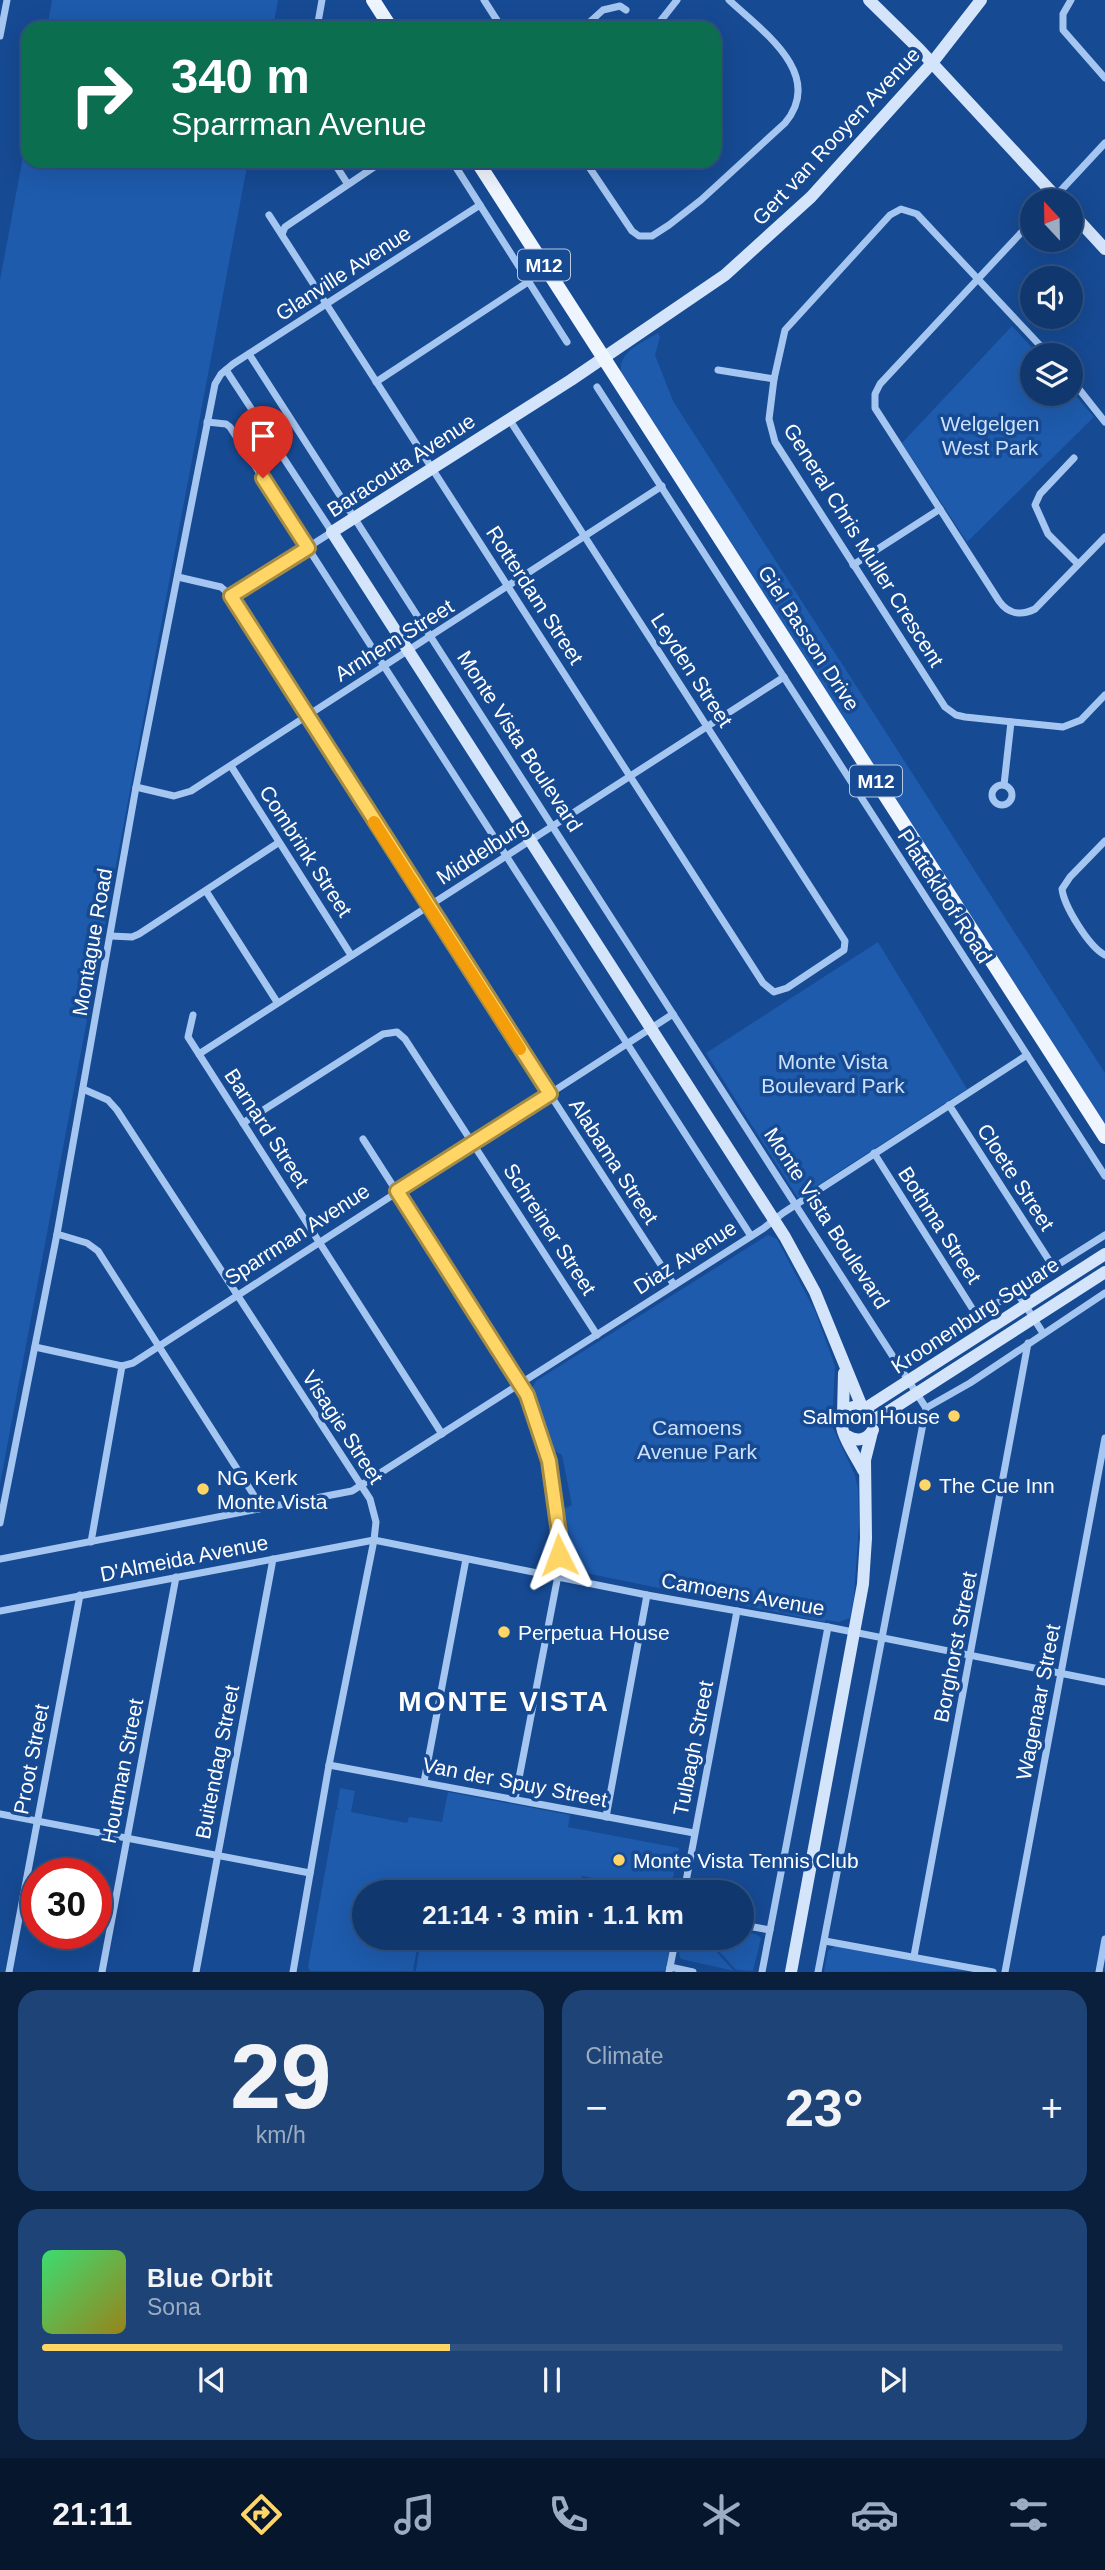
<!DOCTYPE html>
<meta charset="utf-8">
<style>
:root{--surface:#10386e;--page:#1e4376;--text:#f1f3f6;--muted:#9cacc2;--line:#305281;--accent:#ffd665}
body{margin:0;font-family:Arial,sans-serif;background:var(--page);color:var(--text);height:100vh;display:flex;flex-direction:column;font-size:26px;white-space:nowrap}
*{box-sizing:border-box;margin:0}
p{font-size:23px;color:var(--muted)}
.icon{flex:none;width:38px;height:38px;fill:none;stroke:currentColor;stroke-width:2;stroke-linecap:round;stroke-linejoin:round}
.map{position:relative;height:1972px;overflow:hidden}
.side{display:flex;flex-direction:column;gap:18px;padding:18px;background:#091f3c;flex:1}
.side>*{flex:none}
.hud{position:absolute;left:21px;top:21px;width:700px;height:147px;border-radius:21px;box-shadow:0 7px 28px #0002,0 0 0 2px var(--line);background:#0b6e4f;color:#fff;overflow:hidden}
.needle{width:46px;rotate:338deg}
.buttons{position:absolute;left:1020px;top:189px;display:grid;gap:14px}
.buttons a{display:grid;place-items:center;width:63px;height:63px;border-radius:50%;background:var(--surface);box-shadow:0 7px 28px #0002,0 0 0 2px var(--line);font-size:35px}
.speed{position:absolute;left:21px;top:1858px;display:flex;gap:14px;font-size:35px;font-weight:700;text-align:center}
.speed>*{display:grid;place-content:center;width:91px;height:91px;border-radius:50%;background:var(--surface);box-shadow:0 7px 28px #0002,0 0 0 2px var(--line);line-height:1}
.speed .limit{border:10px solid #d22;background:#fff;color:#111}
.pin{position:absolute;display:grid;place-items:center;width:60px;height:60px;color:#fff;margin:-72px -30px;border-radius:50% 50% 50% 0;rotate:-45deg;box-shadow:0 0 7px #0007}
.pin .icon{rotate:45deg}
.me{position:absolute;width:77px;margin:-38px;rotate:357deg;stroke-linejoin:round;filter:drop-shadow(0 0 5px #0008)}
.turn{display:flex;align-items:center;gap:24px;height:147px;padding:0 35px;font-size:32px}
.turn .icon{width:91px;height:91px;stroke-width:2.5}
.turn b{display:block;font-size:49px;line-height:60px}
.big{font-size:52px;font-weight:800;line-height:1.1}
.side .widget{flex:1;display:flex;flex-direction:column;justify-content:center;gap:10px;min-width:0;padding:0 24px;border-radius:21px;background:var(--page)}
.side .dial{align-items:center;gap:0}
.dial b{font-size:91px;line-height:1}
.song{display:flex;align-items:center;gap:21px}
.cover{width:84px;height:84px;border-radius:10px;background:linear-gradient(135deg,hsl(140 70% 55%),hsl(50 70% 35%))}
.played{height:7px;border-radius:4px;background:linear-gradient(90deg,var(--accent) 40%,var(--line) 40%)}
.keys{display:flex;justify-content:space-around;direction:ltr}
.heat{display:flex;justify-content:space-between;align-items:center;font-size:38px;direction:ltr}
.side .tiles{flex:1;display:grid;gap:18px;grid-template-columns:1fr 1fr}
.widget:last-child{grid-column:span 2}
.trip{position:absolute;left:352px;top:1880px;width:402px;height:70px;border-radius:35px;background:var(--surface);box-shadow:0 7px 28px #0002,0 0 0 2px var(--line);font-weight:800;line-height:70px;text-align:center}
.tabs{display:flex;height:112px;justify-content:space-around;align-items:center;background:#06162c;color:var(--muted)}
.tabs .icon{width:49px;height:49px}
.tabs .current{color:var(--accent)}
.tabs b{font-size:32px;color:var(--text)}
.map>svg:first-child{display:block}
.green{fill:#1e5bad}
.lines{fill:none;stroke-linecap:round;stroke-linejoin:round}
.street{stroke:#a5c6f1;stroke-width:7}
.secondary{stroke:#d3e4fb;stroke-width:12}
.primary{stroke:#eff5ff;stroke-width:14}
.route-casing{stroke:#a68b42;stroke-width:18}
.route{stroke:#ffd665;stroke-width:12}
.slow{stroke:#f59e0b;stroke-width:12}
.poi-dot{fill:#ffd665;stroke:#164a93;stroke-width:2.5}
.labels{text-anchor:middle;dominant-baseline:central;stroke-width:7;stroke-linejoin:round;paint-order:stroke}
.shield{fill:#164a93;stroke:#b9c9df;stroke-width:2}
.shield-label{font-size:19px;font-weight:bold;fill:#fff}
.street-label{font-size:21px;fill:#fff;stroke:#164a93}
.park-label{font-size:21px;fill:#cce1fc;stroke:#164a93}
.poi-label{font-size:21px;fill:#fff;stroke:#164a93;text-anchor:start}
.district-label{font-size:28px;font-weight:bold;letter-spacing:2px;fill:#fff;stroke:#164a93}
</style>
<div class="map">
<svg width="1105" height="1972" viewBox="0 0 1105 1972">
<rect width="100%" height="100%" fill="#164a93"/>
<g class="green">
<polygon points="52,0 278,0 273,28 47,28"/>
<polygon points="28,130 28,161 248,161 0,1484 0,280"/>
<polygon points="1012,326 1039,355 1032,355 1032,394 1071,394 1071,390 1094,417 967,542 902,443"/>
<path d="M658 333 660 337 655 355 673 401 1105 1073V1126L621 373C618 351 642 343 658 333Z"/>
<polygon points="878,942 967,1089 798,1198 706,1053"/>
<polygon points="768,1235 777,1239 815,1311 835,1366 832,1426 855,1475 858,1489 859,1524 854,1596 850,1618 839,1622 826,1620 825,1622 571,1570 565,1562 562,1510 572,1505 562,1455 551,1449 531,1390 536,1381"/>
<polygon points="340,1788 355,1791 351,1812 407,1823 409,1817 442,1822 448,1792 570,1815 568,1827 679,1848 670,1892 624,1892 626,1884 582,1876 579,1891 581,1892 430,1892 431,1882 429,1892 364,1892 364,1937 419,1937 413,1971 310,1971 308,1967 336,1810 339,1809 337,1808"/>
<polygon points="742,1932 756,1934 761,1938 753,1971 736,1970 706,1937 742,1937"/>
<polygon points="421,1937 672,1937 665,1971 416,1971"/>
<polygon points="682,1937 703,1937 734,1971 681,1959 679,1954"/>
<polygon points="835,1946 970,1971 824,1972 828,1951"/>
</g>
<g class="lines">
<g class="street">
<polyline points="484,0 502,28"/>
<polyline points="1071,0 1063,14 1063,30 1105,78"/>
<polyline points="317,28 322,0"/>
<polyline points="583,28 603,10 620,6 626,10"/>
<polyline points="655,28 677,0"/>
<polyline points="0,36 7,0"/>
<polyline points="333,161 347,183"/>
<polyline points="452,161 567,342"/>
<path d="M585 161 632 231 639 236H652L669 225 701 200 785 123C826 74 761 30 729 0"/>
<polyline points="1051,201 1105,143"/>
<polyline points="269,215 763,983 774,992 787,988 844,950 845,941 509,419"/>
<path d="M1032 221 880 384 875 394V408L999 601C1008 614 1021 616 1035 609L1105 537"/>
<polyline points="282,234 285,227 383,161"/>
<polyline points="249,354 926,1408 818,1972"/>
<polyline points="1049,355 917,214 901,209 890,215 785,330 774,379 769,419 775,442 945,707 956,715 965,717 1063,727 1081,720 1105,695"/>
<polyline points="718,370 774,379"/>
<polyline points="1071,379 1105,422"/>
<polyline points="376,382 528,282"/>
<polyline points="597,387 1105,1176"/>
<polyline points="207,422 226,424 230,427 751,1236"/>
<polyline points="1074,458 1040,494 1035,505 1048,534 1078,564"/>
<polyline points="853,565 940,509"/>
<polyline points="178,577 221,587 231,596 332,532 226,370"/>
<polyline points="231,596 428,907 674,1285"/>
<polyline points="231,766 351,955"/>
<polyline points="1004,785 1011,722"/>
<circle cx="1002" cy="795" r="10"/>
<polyline points="136,787 174,796 191,791 662,486"/>
<path d="M1105 841 1070 877 1062 889C1064 906 1089 947 1105 955"/>
<polyline points="206,891 277,1002"/>
<polyline points="111,936 132,937 139,934 278,843"/>
<polyline points="193,1015 188,1037 442,1434"/>
<polyline points="199,1054 784,677"/>
<polyline points="83,1089 108,1100 117,1110 370,1499 376,1522 374,1540 329,1765 293,1972"/>
<polyline points="949,1105 1054,1268"/>
<polyline points="243,1123 383,1034 397,1032 405,1039 597,1335"/>
<polyline points="363,1139 527,1395 549,1461 559,1533 560,1565 515,1799"/>
<polyline points="874,1153 977,1316"/>
<polyline points="57,1234 87,1243 98,1251 262,1508"/>
<polyline points="1016,1291 1043,1333"/>
<polyline points="35,1347 122,1366 133,1363 673,1014"/>
<polyline points="899,1365 1105,1235"/>
<polyline points="926,1408 970,1383 1105,1293"/>
<polyline points="0,1523 57,1234 136,787 215,384 221,374 233,364 480,205"/>
<polyline points="91,1542 122,1366"/>
<polyline points="0,1559 352,1491 764,1228 783,1213 1027,1055"/>
<polyline points="0,1611 374,1540 647,1595 828,1627 1105,1682"/>
<polyline points="329,1765 694,1833"/>
<polyline points="424,1782 466,1559"/>
<polyline points="0,1814 310,1873"/>
<polyline points="606,1817 647,1595"/>
<polyline points="684,1892 737,1611"/>
<polyline points="742,1925 770,1930"/>
<polyline points="825,1941 993,1972"/>
<polyline points="914,1956 1028,1343"/>
<polyline points="670,1967 693,1972"/>
<polyline points="9,1972 80,1595"/>
<polyline points="102,1972 176,1577"/>
<polyline points="196,1972 273,1559"/>
<polyline points="669,1972 676,1937"/>
<polyline points="762,1972 828,1627"/>
<polyline points="1005,1972 1105,1438"/>
<polyline points="1099,1972 1105,1939"/>
</g>
<g class="secondary">
<polyline points="869,0 919,49 1060,201"/>
<polyline points="1071,212 1105,249"/>
<polyline points="862,1407 815,1292 785,1237 332,532 571,380 725,275 811,197 932,63 981,0"/>
<polyline points="866,1408 1105,1254"/>
<polyline points="843,1415 844,1373"/>
<polyline points="874,1419 886,1413 1105,1272"/>
<path d="M847 1436C857 1442 867 1440 873 1430"/>
<path d="M863 1470C856 1455 830 1422 847 1410 854 1405 861 1406 868 1410"/>
<polyline points="791,1972 863,1584 866,1538 865,1460 872,1432"/>
</g>
<g class="primary">
<polyline points="373,0 391,28"/>
<polyline points="477,161 1105,1137"/>
</g>
</g>
<g class="lines">
<defs>
<polyline id="route" points="263,478 308,548 231,596 550,1094 397,1191 527,1395 549,1461 559,1533 559,1555"/>
</defs>
<use href="#route" class="route-casing"/>
<use href="#route" class="route"/>
<polyline class="slow" points="374,822 520,1049"/>
</g>
<g class="poi-dot">
<circle cx="954" cy="1416" r="7"/>
<circle cx="925" cy="1485" r="7"/>
<circle cx="203" cy="1489" r="7"/>
<circle cx="504" cy="1632" r="7"/>
<circle cx="619" cy="1860" r="7"/>
</g>
<g class="labels">
<g class="shield">
<rect x="518" y="249.5" width="52" height="31" rx="5"/>
<rect x="850" y="765.5" width="52" height="31" rx="5"/>
</g>
<g class="shield-label">
<text x="544" y="265">M12</text>
<text x="876" y="781">M12</text>
</g>
<g class="street-label">
<text transform="translate(836 136) rotate(-47)">Gert van Rooyen Avenue</text>
<text transform="translate(343 273) rotate(-33)">Glanville Avenue</text>
<text transform="translate(401 465) rotate(-33)">Baracouta Avenue</text>
<text transform="translate(864 545) rotate(58)">General Chris Muller Crescent</text>
<text transform="translate(535 595) rotate(57)">Rotterdam Street</text>
<text transform="translate(809 638) rotate(57)">Giel Basson Drive</text>
<text transform="translate(394 640) rotate(-32)">Arnhem Street</text>
<text transform="translate(692 670) rotate(57)">Leyden Street</text>
<text transform="translate(520 741) rotate(57)">Monte Vista Boulevard</text>
<text transform="translate(306 851) rotate(57)">Combrink Street</text>
<text transform="translate(482 851) rotate(-33)">Middelburg</text>
<text transform="translate(945 896) rotate(57)">Plattekloof Road</text>
<text transform="translate(92 942) rotate(-80)">Montague Road</text>
<text transform="translate(267 1128) rotate(57)">Barnard Street</text>
<text transform="translate(614 1161) rotate(57)">Alabama Street</text>
<text transform="translate(1016 1177) rotate(57)">Cloete Street</text>
<text transform="translate(827 1218) rotate(57)">Monte Vista Boulevard</text>
<text transform="translate(940 1225) rotate(57)">Bothma Street</text>
<text transform="translate(550 1229) rotate(57)">Schreiner Street</text>
<text transform="translate(297 1234) rotate(-33)">Sparrman Avenue</text>
<text transform="translate(685 1257) rotate(-33)">Diaz Avenue</text>
<text transform="translate(975 1315) rotate(-33)">Kroonenburg Square</text>
<text transform="translate(343 1427) rotate(57)">Visagie Street</text>
<text transform="translate(184 1558) rotate(-11)">D'Almeida Avenue</text>
<text transform="translate(743 1594) rotate(10)">Camoens Avenue</text>
<text transform="translate(955 1647) rotate(-79)">Borghorst Street</text>
<text transform="translate(1038 1702) rotate(-79)">Wagenaar Street</text>
<text transform="translate(693 1748) rotate(-79)">Tulbagh Street</text>
<text transform="translate(31 1759) rotate(-79)">Proot Street</text>
<text transform="translate(217 1762) rotate(-79)">Buitendag Street</text>
<text transform="translate(122 1771) rotate(-79)">Houtman Street</text>
<text transform="translate(515 1782) rotate(11)">Van der Spuy Street</text>
</g>
<g class="park-label">
<text x="990" y="423">Welgelgen<tspan x="990" dy="24">West Park</tspan></text>
<text x="833" y="1061">Monte Vista<tspan x="833" dy="24">Boulevard Park</tspan></text>
<text x="697" y="1427">Camoens<tspan x="697" dy="24">Avenue Park</tspan></text>
</g>
<g class="poi-label">
<text x="940" y="1416" text-anchor="end">Salmon House</text>
<text x="217" y="1477">NG Kerk<tspan x="217" dy="24">Monte Vista</tspan></text>
<text x="939" y="1485">The Cue Inn</text>
<text x="518" y="1632">Perpetua House</text>
<text x="633" y="1860">Monte Vista Tennis Club</text>
</g>
<g class="district-label">
<text x="504" y="1701">MONTE VISTA</text>
</g>
</g>
</svg>
<div class="buttons">
<a><svg class="needle" viewBox="-14 -14 28 28"><path d="M0-13l5 13h-10z" fill="#e53935"/><path d="M0 13l5-13h-10z" fill="#9cacc2"/></svg></a>
<a><svg class="icon" aria-label="sound" viewBox="0 0 24 24"><path d="M4 9h4l5-4v14l-5-4H4zM17 9q2 3 0 6"/></svg></a>
<a><svg class="icon" aria-label="layers" viewBox="0 0 24 24"><path d="M12 4l9 5-9 5-9-5zM3 14l9 5 9-5"/></svg></a>
</div>
<div class="speed"><div class="limit">30</div></div>
<div class="pin" style="left:263px;top:478px;background:#d93025"><svg class="icon" aria-label="arrive" viewBox="0 0 24 24"><path d="M6 21V4h12l-3 4 3 4H6"/></svg></div>
<svg class="me" style="left:559px;top:1555px" viewBox="-20 -20 40 40"><path d="M0-17L14 15 0 8-14 15z" fill="#ffd665" stroke="#fff" stroke-width="4"/></svg>
<div class="trip">21:14 · 3 min · 1.1 km</div>
<div class="hud">
<div class="turn"><svg class="icon" aria-label="right" viewBox="0 0 24 24"><path d="M7 20v-9h11M14 6l5 5-5 5"/></svg><div><b>340 m</b>Sparrman Avenue</div></div>
</div>
</div>
<section class="side">
<div class="tiles">
<div class="widget dial"><b>29</b><p>km/h</p></div>
<div class="widget"><p>Climate</p>
<div class="heat"><a>−</a><b class="big">23°</b><a>+</a></div>
</div>
<div class="widget">
<div class="song"><i class="cover"></i><div><b>Blue Orbit</b><p>Sona</p></div></div>
<div class="played"></div>
<div class="keys"><svg class="icon" aria-label="previous" viewBox="0 0 24 24"><path d="M18 5L8 12l10 7zM5 5v14"/></svg><svg class="icon" aria-label="pause" viewBox="0 0 24 24"><path d="M8 5v14M16 5v14"/></svg><svg class="icon" aria-label="next" viewBox="0 0 24 24"><path d="M6 5l10 7-10 7zM19 5v14"/></svg></div>
</div>
</div>
</section>
<nav class="tabs">
<b>21:11</b>
<svg class="icon current" aria-label="directions" viewBox="0 0 24 24"><path d="M12 3l9 9-9 9-9-9zM9 14v-3h6M13 9l2 2-2 2"/></svg>
<svg class="icon" aria-label="music" viewBox="0 0 24 24"><path d="M9 18V5l10-2v13"/><circle cx="6" cy="18" r="3"/><circle cx="16" cy="16" r="3"/></svg>
<svg class="icon" aria-label="phone" viewBox="0 0 24 24"><path d="M5 4h4l2 5-3 2q2 4 5 5l2-3 5 2v4C11 20 4 13 5 4z"/></svg>
<svg class="icon" aria-label="climate" viewBox="0 0 24 24"><path d="M12 3v18M4 7l16 10M4 17L20 7"/></svg>
<svg class="icon" aria-label="car" viewBox="0 0 24 24"><path d="M5 17H2v-5l4-1 3-4h7l3 4 3 1v5h-3M9 17h6M6 11h13"/><circle cx="7" cy="17" r="2"/><circle cx="17" cy="17" r="2"/></svg>
<svg class="icon" aria-label="filters" viewBox="0 0 24 24"><path d="M4 7h16M4 17h16"/><circle cx="9" cy="7" r="2"/><circle cx="15" cy="17" r="2"/></svg>
</nav>
